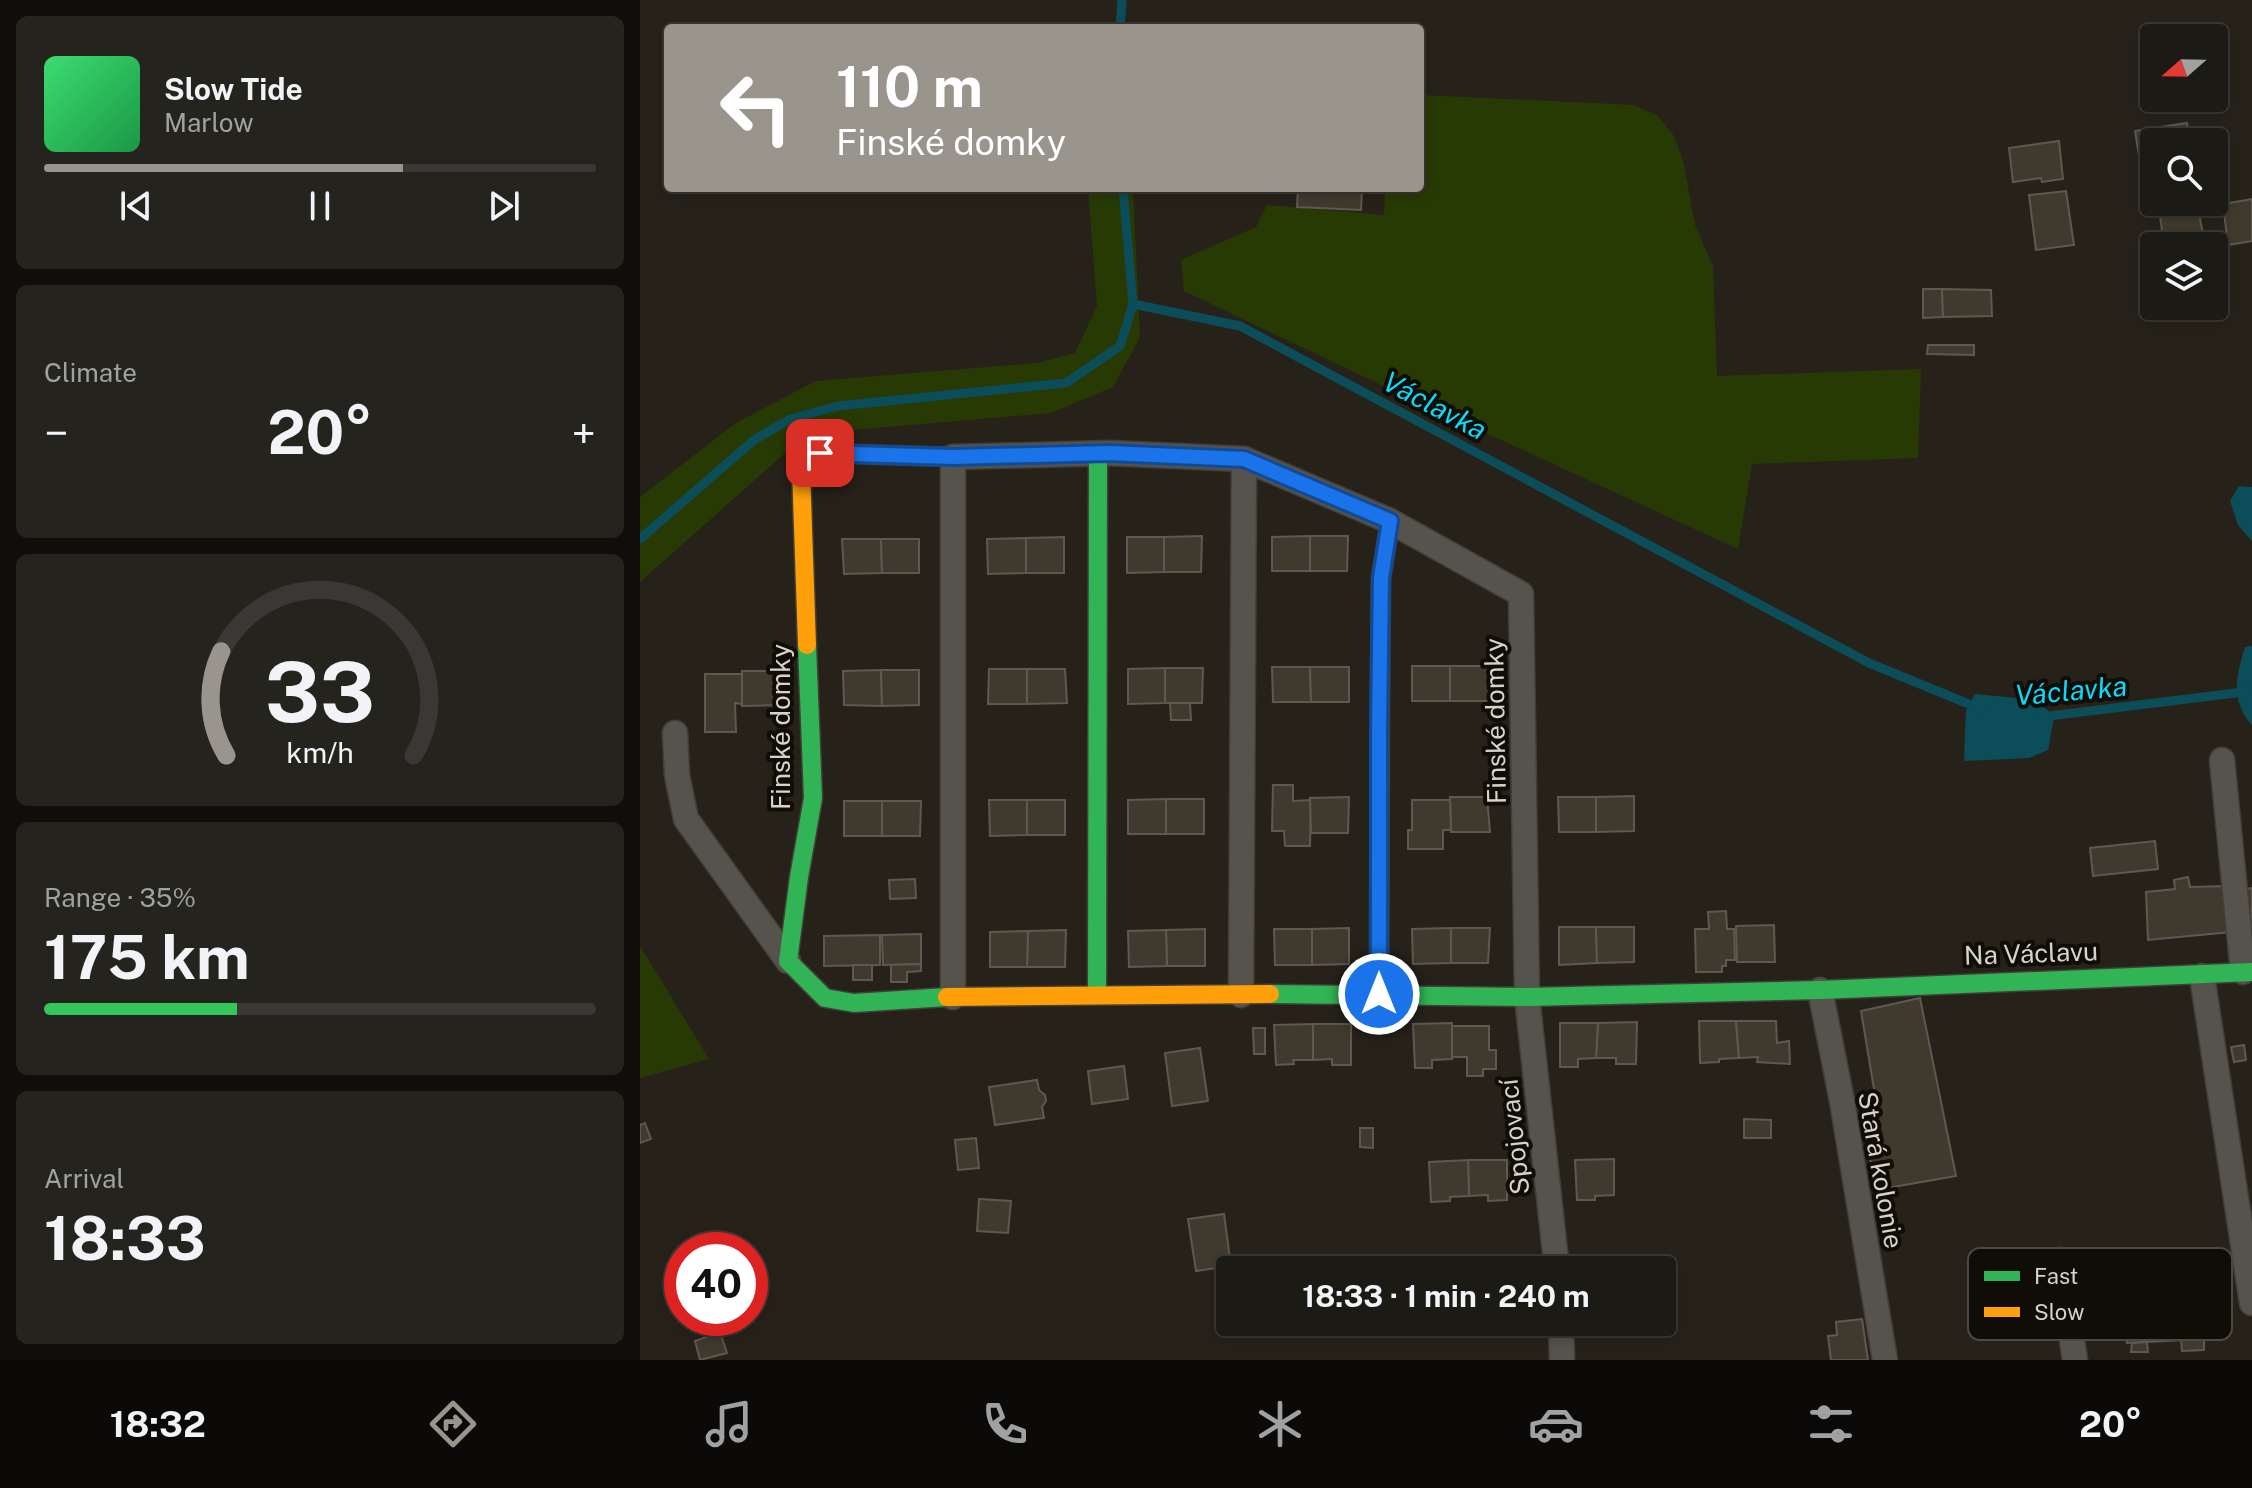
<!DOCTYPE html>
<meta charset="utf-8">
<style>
:root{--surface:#1c1a14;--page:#25231d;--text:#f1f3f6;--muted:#a0a1a0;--line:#3a3834;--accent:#9a958c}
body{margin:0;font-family:"Public Sans",sans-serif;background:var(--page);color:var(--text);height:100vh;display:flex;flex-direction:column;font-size:30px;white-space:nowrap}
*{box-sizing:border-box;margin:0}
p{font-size:26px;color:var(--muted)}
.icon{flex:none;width:44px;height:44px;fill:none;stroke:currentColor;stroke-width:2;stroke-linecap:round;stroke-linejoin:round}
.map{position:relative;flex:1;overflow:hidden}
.drawer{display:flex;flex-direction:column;gap:16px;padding:16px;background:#0f0e0b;width:640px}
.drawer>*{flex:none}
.top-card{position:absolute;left:24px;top:24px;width:760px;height:168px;border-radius:8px;box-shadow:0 4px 12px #0003,0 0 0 2px var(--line);background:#9a958c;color:#fff;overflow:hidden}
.needle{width:52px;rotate:250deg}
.controls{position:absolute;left:1500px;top:24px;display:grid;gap:16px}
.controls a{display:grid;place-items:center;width:88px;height:88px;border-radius:8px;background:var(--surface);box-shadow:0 4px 12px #0003,0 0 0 2px var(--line);font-size:40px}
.speed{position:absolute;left:24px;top:1232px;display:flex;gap:16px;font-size:40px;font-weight:700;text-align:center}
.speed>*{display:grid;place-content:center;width:104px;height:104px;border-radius:50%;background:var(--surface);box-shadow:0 4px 12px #0003,0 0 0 2px var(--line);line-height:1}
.speed .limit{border:12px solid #d22;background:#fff;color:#111}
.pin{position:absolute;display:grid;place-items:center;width:68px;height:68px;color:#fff;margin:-34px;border-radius:16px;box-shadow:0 4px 12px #0006}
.me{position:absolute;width:88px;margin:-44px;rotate:0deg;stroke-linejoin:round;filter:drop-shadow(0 0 6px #0008)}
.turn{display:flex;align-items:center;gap:28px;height:168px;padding:0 40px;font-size:36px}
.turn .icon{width:104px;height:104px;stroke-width:2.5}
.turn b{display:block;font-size:56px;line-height:68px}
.big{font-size:60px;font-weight:700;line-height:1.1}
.drawer .widget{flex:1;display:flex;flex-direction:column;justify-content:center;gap:12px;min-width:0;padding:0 28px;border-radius:12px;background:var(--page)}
.drawer .dial{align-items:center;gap:0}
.dial svg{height:208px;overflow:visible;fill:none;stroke:var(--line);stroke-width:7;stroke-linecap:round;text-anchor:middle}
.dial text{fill:var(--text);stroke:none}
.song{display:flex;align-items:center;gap:24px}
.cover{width:96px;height:96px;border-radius:12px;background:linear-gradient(135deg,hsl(140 70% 55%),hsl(140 70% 35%))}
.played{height:8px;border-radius:4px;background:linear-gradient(90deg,var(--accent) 65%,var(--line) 65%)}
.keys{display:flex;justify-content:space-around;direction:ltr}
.heat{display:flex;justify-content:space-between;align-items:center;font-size:44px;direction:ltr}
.charge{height:12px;border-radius:6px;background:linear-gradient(90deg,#34c759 35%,var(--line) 0)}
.trip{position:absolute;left:576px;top:1256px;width:460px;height:80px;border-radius:8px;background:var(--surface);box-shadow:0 4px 12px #0003,0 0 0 2px var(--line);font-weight:700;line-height:80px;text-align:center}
.tabs{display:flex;height:128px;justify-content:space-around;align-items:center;background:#0b0a08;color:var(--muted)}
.tabs .icon{width:56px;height:56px}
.tabs .selected{color:var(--accent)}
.tabs b{font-size:36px;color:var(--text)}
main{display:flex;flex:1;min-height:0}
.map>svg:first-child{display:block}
.green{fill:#283a04}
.water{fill:#0b4e5a}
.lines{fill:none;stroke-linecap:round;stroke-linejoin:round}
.stream{stroke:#0b4e5a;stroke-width:9}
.building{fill:#403a2e;stroke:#5d5952;stroke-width:2}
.street-casing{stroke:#423f39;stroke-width:27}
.fast-casing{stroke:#423f39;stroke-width:21}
.slow-casing{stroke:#423f39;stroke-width:21}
.street{stroke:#56534d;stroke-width:24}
.fast{stroke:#30b455;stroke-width:18}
.slow{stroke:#ff9f0a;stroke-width:18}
.route-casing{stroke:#114b97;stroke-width:20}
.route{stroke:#1a73e8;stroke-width:14}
.labels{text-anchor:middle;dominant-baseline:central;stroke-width:8;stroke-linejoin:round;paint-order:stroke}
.street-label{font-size:26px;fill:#d8d3ca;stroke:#100d07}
.water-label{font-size:28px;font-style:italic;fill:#0adcff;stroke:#100d07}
.key{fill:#100d07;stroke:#4c4842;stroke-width:2}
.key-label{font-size:22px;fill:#d8d3ca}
</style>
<main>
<section class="drawer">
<div class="widget">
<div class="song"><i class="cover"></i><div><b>Slow Tide</b><p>Marlow</p></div></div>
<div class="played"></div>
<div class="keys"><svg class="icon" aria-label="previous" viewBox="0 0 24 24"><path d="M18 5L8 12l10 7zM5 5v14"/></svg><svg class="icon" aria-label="pause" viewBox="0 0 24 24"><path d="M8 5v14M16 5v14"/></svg><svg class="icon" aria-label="next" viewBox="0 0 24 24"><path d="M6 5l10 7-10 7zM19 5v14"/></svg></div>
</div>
<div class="widget"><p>Climate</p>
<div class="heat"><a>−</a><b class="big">20°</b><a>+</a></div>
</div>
<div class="widget dial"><svg viewBox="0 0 100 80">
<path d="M14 69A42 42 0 1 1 86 69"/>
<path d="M14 69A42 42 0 0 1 12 29" stroke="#9a958c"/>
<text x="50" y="56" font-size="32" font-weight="700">33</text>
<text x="50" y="72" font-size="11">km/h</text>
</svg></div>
<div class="widget"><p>Range · 35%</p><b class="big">175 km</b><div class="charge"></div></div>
<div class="widget"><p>Arrival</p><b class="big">18:33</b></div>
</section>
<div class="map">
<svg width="1612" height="1360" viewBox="0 0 1612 1360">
<rect width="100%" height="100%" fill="#26221a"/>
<g class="green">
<polygon points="780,95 994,105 1018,116 1034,136 1043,160 1055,225 1073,266 1077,376 1281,369 1278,458 1112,464 1098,549 733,381 544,291 541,260 616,227 627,205 744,215 745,188 780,188"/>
<polygon points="448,188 493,188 500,337 473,387 411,413 177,433 144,454 0,582 0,497 96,423 176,381 397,363 435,353 457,306"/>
<polygon points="0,946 69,1059 0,1078"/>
</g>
<g class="water">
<polygon points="1599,486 1612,487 1612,541 1598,525 1590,501"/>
<path d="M1612 646V725C1590 701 1596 676 1605 647Z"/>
<polygon points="1335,694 1397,700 1414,717 1408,750 1389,758 1324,761 1326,710"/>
</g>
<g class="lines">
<g class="stream">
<polyline points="480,28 482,0"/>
<polyline points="483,188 493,304"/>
<polyline points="0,539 114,440 150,419 198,406 426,383 480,346 493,304 600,326 1229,663 1341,709"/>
<polyline points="1401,717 1612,691"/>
</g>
</g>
<g class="building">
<polygon points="1547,123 1551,142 1514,142 1514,160 1500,162 1495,131"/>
<polygon points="1419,141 1423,179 1402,182 1401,178 1373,182 1369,148"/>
<polygon points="658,188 722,188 721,210 657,207"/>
<polygon points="1426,191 1434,245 1396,250 1389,195"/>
<polygon points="1612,199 1612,241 1588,245 1583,204"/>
<polygon points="1518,202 1557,202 1564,240 1524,245"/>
<polygon points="1283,289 1302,289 1303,317 1283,318"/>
<polygon points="1302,289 1351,290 1352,316 1303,317"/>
<polygon points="1288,345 1334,345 1334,355 1287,354"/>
<polygon points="562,536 561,572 524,572 524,537"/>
<polygon points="670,536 670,571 632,571 632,537"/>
<polygon points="670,536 708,536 707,571 670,571"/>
<polygon points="424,537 424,573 386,573 386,538"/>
<polygon points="487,537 524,537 524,572 487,573"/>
<polygon points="386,538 386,573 348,574 347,539"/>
<polygon points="202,539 241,539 242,573 204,574"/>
<polygon points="241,539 279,539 279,573 242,573"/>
<rect x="772" y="666" width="38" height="35"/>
<polygon points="810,666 848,666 849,701 810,701"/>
<polygon points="632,667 670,667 671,702 633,702"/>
<polygon points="670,667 709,667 709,702 671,702"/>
<polygon points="525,668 525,703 488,704 488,669"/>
<polygon points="525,668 563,668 562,703 525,703"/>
<polygon points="349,669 387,669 387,704 348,704"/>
<polygon points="387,669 425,669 427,703 387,704"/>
<polygon points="241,670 242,706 204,705 203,671"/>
<polygon points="241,670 279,670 279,705 242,706"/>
<polygon points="102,671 140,671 139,705 102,706"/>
<polygon points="65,674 102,674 102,704 95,703 96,732 65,732"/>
<polygon points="530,703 550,703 551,720 531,720"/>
<polygon points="633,785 653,785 653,801 671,800 670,846 645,846 644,831 632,831"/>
<polygon points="994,796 994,831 956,832 956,797"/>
<polygon points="709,797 708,833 671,833 670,798"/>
<polygon points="810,797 847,797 850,832 811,832"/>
<polygon points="918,797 956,797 956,832 919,832"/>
<rect x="526" y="799" width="38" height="35"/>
<polygon points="526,799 526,834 488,834 488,800"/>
<polygon points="349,800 387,800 387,835 350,836"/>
<rect x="387" y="800" width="38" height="35"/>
<polygon points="772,800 810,800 811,830 803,830 803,849 768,849 768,830 772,830"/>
<rect x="204" y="801" width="38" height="35"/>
<polygon points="242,801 281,801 280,836 242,836"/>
<polygon points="1515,841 1518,869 1453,876 1450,848"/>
<polygon points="1548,877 1550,887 1587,886 1591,932 1508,940 1506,892 1535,889 1534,880"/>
<polygon points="275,879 276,898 250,899 249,880"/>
<polygon points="1612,888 1612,932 1609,933 1605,889"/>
<polygon points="1086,911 1087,929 1094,929 1095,960 1086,960 1086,966 1082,966 1082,972 1056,972 1055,929 1069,929 1068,912"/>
<polygon points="1134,925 1135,962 1097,962 1096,926"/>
<polygon points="919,927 956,927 957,963 919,965"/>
<polygon points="956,927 994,927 994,962 957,963"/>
<polygon points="709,928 709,964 672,965 672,929"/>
<polygon points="811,928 811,963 773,964 772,929"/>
<polygon points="811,928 850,928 848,963 811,963"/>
<polygon points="565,929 565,966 527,966 526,930"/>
<polygon points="634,929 672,929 672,965 635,965"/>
<polygon points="426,930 425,967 387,967 388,931"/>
<polygon points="526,930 527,966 489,967 488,931"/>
<polygon points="388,931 387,967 350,967 350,932"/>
<polygon points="281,934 281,964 243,965 242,935"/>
<polygon points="240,935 240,965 184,966 184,936"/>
<polygon points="281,964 281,971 267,972 267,982 251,982 251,965"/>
<rect x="213" y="965" width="19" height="15"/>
<polygon points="1280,998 1316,1176 1236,1190 1219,1099 1235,1095 1221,1011"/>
<polygon points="1059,1021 1096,1021 1099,1058 1079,1059 1079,1062 1060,1063"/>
<polygon points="1096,1021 1136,1021 1137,1043 1149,1041 1150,1064 1117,1062 1118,1057 1099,1058"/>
<polygon points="997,1022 996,1064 976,1064 976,1058 956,1058 958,1023"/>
<polygon points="812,1023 812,1059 792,1060 792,1068 775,1068 773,1024"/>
<polygon points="920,1023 958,1023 956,1058 938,1059 938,1067 920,1067"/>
<polygon points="673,1024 673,1060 653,1060 654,1064 636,1065 634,1025"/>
<polygon points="673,1024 711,1024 711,1065 692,1065 692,1059 673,1060"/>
<polygon points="812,1026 849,1026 849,1050 856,1050 856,1069 843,1069 843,1076 827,1076 827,1057 812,1057"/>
<polygon points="613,1028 625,1028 625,1054 614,1054"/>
<polygon points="1604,1045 1606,1060 1594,1062 1591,1047"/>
<polygon points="560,1048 568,1101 532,1106 525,1053"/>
<polygon points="484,1066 488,1099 452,1104 448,1071"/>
<polygon points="397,1080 399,1090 405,1095 406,1101 402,1107 404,1118 355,1125 349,1087"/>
<polygon points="1104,1119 1131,1120 1131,1138 1104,1138"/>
<polygon points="5,1123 11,1139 0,1143 0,1125"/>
<polygon points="720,1128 733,1128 733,1148 720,1147"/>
<polygon points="336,1138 339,1168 318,1170 315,1140"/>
<polygon points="974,1159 974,1195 955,1196 955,1200 937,1200 935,1160"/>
<polygon points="828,1160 867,1160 867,1200 848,1201 848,1195 829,1196"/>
<polygon points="828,1160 829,1196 810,1197 810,1201 791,1202 789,1162"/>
<polygon points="339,1199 371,1201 368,1233 337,1231"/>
<polygon points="584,1214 591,1266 556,1271 548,1219"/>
<polygon points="1562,1290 1564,1339 1525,1341 1523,1292"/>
<polygon points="1523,1292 1525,1341 1487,1343 1484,1294"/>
<polygon points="1222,1319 1228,1360 1191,1360 1188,1336 1197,1335 1196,1322"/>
<polygon points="80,1332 87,1353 60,1360 55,1341"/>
<polygon points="1564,1339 1564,1350 1542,1351 1541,1340"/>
<polygon points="1507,1342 1508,1352 1491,1352 1492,1343"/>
</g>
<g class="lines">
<defs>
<g id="street">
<polyline points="35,733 37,775 46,819 148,961"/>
<polyline points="1582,760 1603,972"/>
<polyline points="1562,976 1612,1303"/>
<polyline points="1180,990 1202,1101 1245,1360"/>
<polyline points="601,995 604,459"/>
<polyline points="313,997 313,457 469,453 604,459 750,521 881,594 887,997 917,1270"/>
<polyline points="1420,1260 1435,1360"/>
<polyline points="921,1322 922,1360"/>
</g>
<g id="fast">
<polyline points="167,645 173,798 159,877 148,961 185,998 214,1003 307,997"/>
<polyline points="740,684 741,578 750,521"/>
<polyline points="630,994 887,997 1180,990 1612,972"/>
<polyline points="457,995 458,453"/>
</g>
<g id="slow">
<polyline points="167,645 161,468 180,453 313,457"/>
<polyline points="739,994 740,684"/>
<polyline points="307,997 630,994"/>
</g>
</defs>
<use href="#street" class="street-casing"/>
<use href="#fast" class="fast-casing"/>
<use href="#slow" class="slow-casing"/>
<use href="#street" class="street"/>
<use href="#fast" class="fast"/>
<use href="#slow" class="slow"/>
</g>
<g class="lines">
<defs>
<polyline id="route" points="180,453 313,457 469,453 604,459 750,521 741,578 739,728 739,994"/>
</defs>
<use href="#route" class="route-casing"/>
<use href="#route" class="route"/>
</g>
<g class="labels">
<g class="street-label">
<text transform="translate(855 721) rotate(-91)">Finské domky</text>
<text transform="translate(140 727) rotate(-90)">Finské domky</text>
<text transform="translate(1391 953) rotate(-2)">Na Václavu</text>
<text transform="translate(874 1137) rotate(-96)">Spojovací</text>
<text transform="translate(1241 1170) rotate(80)">Stará kolonie</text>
</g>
<g class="water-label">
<text transform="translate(795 405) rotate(28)">Václavka</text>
<text transform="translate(1431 690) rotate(-5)">Václavka</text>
</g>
</g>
<rect x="1328" y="1248" width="264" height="92" rx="12" class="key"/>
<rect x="1344" y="1271" width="36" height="10" fill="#30b455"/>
<rect x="1344" y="1307" width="36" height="10" fill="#ff9f0a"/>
<g class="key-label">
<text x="1394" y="1284">Fast</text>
<text x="1394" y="1320">Slow</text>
</g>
</svg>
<div class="controls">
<a><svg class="needle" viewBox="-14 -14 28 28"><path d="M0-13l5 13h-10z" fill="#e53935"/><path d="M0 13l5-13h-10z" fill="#a0a1a0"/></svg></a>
<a><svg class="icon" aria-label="search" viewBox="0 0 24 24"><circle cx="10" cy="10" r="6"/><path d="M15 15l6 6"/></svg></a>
<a><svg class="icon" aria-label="layers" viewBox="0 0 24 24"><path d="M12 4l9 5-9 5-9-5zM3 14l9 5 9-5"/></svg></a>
</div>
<div class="speed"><div class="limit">40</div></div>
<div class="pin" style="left:180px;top:453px;background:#d93025"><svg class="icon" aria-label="arrive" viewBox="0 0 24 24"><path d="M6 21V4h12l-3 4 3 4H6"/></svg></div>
<svg class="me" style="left:739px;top:994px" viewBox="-20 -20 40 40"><circle r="17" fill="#1a73e8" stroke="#fff" stroke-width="3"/><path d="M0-11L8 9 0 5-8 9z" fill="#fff"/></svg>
<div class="trip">18:33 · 1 min · 240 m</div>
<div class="top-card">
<div class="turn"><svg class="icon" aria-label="left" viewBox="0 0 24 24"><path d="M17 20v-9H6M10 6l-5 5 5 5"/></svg><div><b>110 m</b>Finské domky</div></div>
</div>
</div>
</main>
<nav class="tabs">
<b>18:32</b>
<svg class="icon selected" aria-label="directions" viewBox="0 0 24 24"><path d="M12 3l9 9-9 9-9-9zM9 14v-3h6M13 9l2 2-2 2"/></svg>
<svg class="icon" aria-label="music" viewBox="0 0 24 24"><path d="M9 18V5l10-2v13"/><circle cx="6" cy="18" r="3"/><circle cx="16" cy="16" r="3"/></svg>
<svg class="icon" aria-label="phone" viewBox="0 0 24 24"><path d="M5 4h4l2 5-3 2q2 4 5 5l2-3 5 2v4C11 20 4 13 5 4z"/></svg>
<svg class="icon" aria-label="climate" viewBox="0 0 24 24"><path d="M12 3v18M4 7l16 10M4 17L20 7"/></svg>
<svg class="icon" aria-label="car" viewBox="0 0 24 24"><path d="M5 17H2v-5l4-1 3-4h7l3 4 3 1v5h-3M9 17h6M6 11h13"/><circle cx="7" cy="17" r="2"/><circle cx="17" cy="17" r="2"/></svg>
<svg class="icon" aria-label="filters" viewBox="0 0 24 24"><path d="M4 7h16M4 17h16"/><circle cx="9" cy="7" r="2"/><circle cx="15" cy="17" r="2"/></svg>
<b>20°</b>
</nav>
